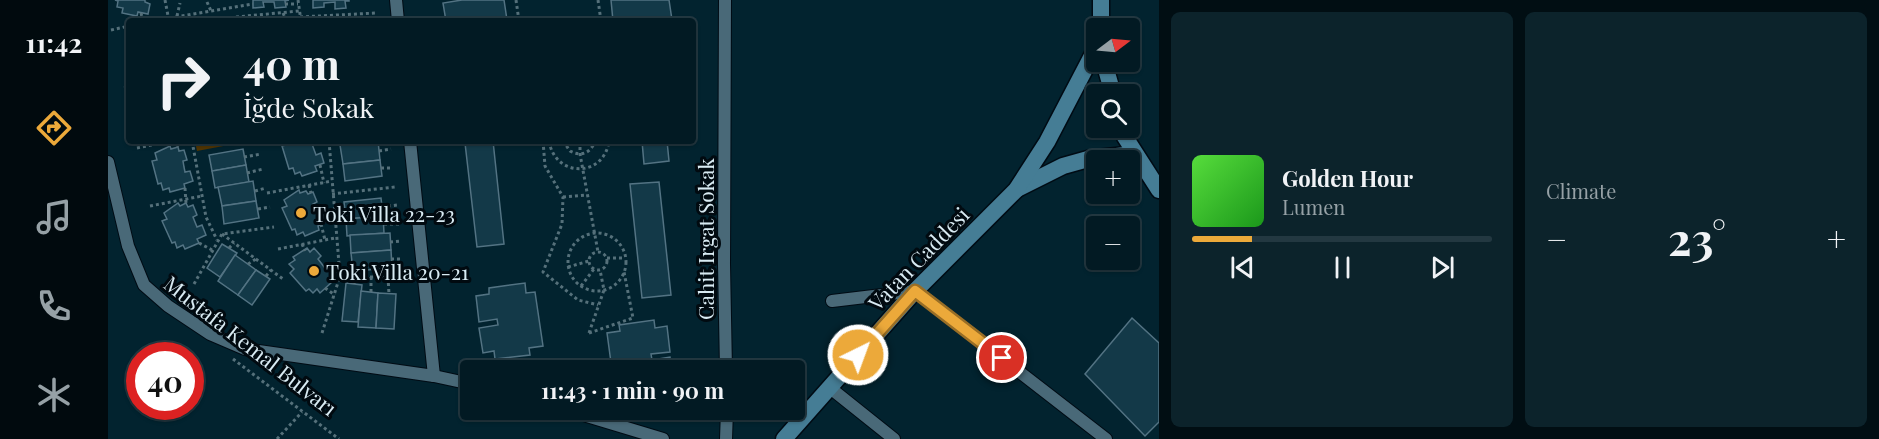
<!DOCTYPE html>
<meta charset="utf-8">
<style>
:root{--surface:#021a23;--page:#0c232b;--text:#f1f3f6;--muted:#96a1a6;--line:#233841;--accent:#eca93a}
body{margin:0;font-family:"Playfair Display",serif;background:var(--page);color:var(--text);height:100vh;display:flex;flex-direction:column;font-size:22px;white-space:nowrap}
*{box-sizing:border-box;margin:0}
p{font-size:20px;color:var(--muted)}
.icon{flex:none;width:33px;height:33px;fill:none;stroke:currentColor;stroke-width:2;stroke-linecap:round;stroke-linejoin:round}
.map{position:relative;flex:1;overflow:hidden}
.sheet{display:flex;flex-direction:column;gap:12px;padding:12px;background:#010e13;width:720px}
.sheet>*{flex:none}
.top-card{position:absolute;left:18px;top:18px;width:570px;height:126px;border-radius:6px;box-shadow:0 2px 4px #0004,0 0 0 2px var(--line);background:#021a23;color:var(--text);overflow:hidden}
.needle{width:39px;rotate:74deg}
.fabs{position:absolute;left:978px;top:18px;display:grid;gap:12px}
.fabs a{display:grid;place-items:center;width:54px;height:54px;border-radius:6px;background:var(--surface);box-shadow:0 2px 4px #0004,0 0 0 2px var(--line);font-size:30px}
.speed{position:absolute;left:18px;top:342px;display:flex;gap:12px;font-size:30px;font-weight:700;text-align:center}
.speed>*{display:grid;place-content:center;width:78px;height:78px;border-radius:50%;background:var(--surface);box-shadow:0 2px 4px #0004,0 0 0 2px var(--line);line-height:1}
.speed .limit{border:9px solid #d22;background:#fff;color:#111}
.pin{position:absolute;display:grid;place-items:center;width:51px;height:51px;color:#fff;margin:-26px;border:3px solid #fff;border-radius:50%;box-shadow:0 2px 6px #0007}
.me{position:absolute;width:66px;margin:-33px;rotate:42deg;stroke-linejoin:round;filter:drop-shadow(0 0 4px #0008)}
.turn{display:flex;align-items:center;gap:21px;height:126px;padding:0 18px;font-size:27px}
.turn .icon{width:78px;height:78px;stroke-width:2.5}
.turn b{display:block;font-size:42px;line-height:51px}
.big{font-size:45px;font-weight:700;line-height:1.1}
.sheet .card{flex:1;display:flex;flex-direction:column;justify-content:center;gap:9px;min-width:0;padding:0 21px;border-radius:9px;background:var(--page)}
.song{display:flex;align-items:center;gap:18px}
.cover{width:72px;height:72px;border-radius:9px;background:linear-gradient(135deg,hsl(110 70% 55%),hsl(120 70% 35%))}
.played{height:6px;border-radius:3px;background:linear-gradient(90deg,var(--accent) 20%,var(--line) 20%)}
.keys{display:flex;justify-content:space-around;direction:ltr}
.heat{display:flex;justify-content:space-between;align-items:center;font-size:33px;direction:ltr}
.sheet .tiles{flex:1;display:grid;gap:12px;grid-template-columns:repeat(2,1fr)}
.trip{position:absolute;left:352px;top:360px;width:345px;height:60px;border-radius:6px;background:var(--surface);box-shadow:0 2px 4px #0004,0 0 0 2px var(--line);font-weight:700;line-height:60px;text-align:center}
main{display:flex;flex:1;min-height:0}
.dock{display:flex;flex-direction:column;width:108px;justify-content:space-around;align-items:center;background:#010a0e;color:var(--muted)}
.dock .icon{width:42px;height:42px}
.dock .active{color:var(--accent)}
.dock b{font-size:27px;color:var(--text)}
.map>svg:first-child{display:block}
.green{fill:#503503}
.building{fill:#133948;stroke:#537383;stroke-width:1.5}
.lines{fill:none;stroke-linecap:round;stroke-linejoin:round}
.street-casing{stroke:#000b14;stroke-width:14}
.secondary-casing{stroke:#000b14;stroke-width:19}
.path{stroke:#55707a;stroke-width:3;stroke-dasharray:3 3;stroke-linecap:butt}
.street{stroke:#496978;stroke-width:12}
.secondary{stroke:#457d95;stroke-width:16}
.route-casing{stroke:#996e26;stroke-width:15}
.route{stroke:#eca93a;stroke-width:10}
.poi-dot{fill:#eca93a;stroke:#010a10;stroke-width:2}
.labels{text-anchor:middle;dominant-baseline:central;stroke-width:6;stroke-linejoin:round;paint-order:stroke}
.poi-label{font-size:21px;fill:#d9ebf3;stroke:#010a10;text-anchor:start}
.street-label{font-size:21px;fill:#d9ebf3;stroke:#010a10}
</style>
<main>
<nav class="dock">
<b>11:42</b>
<svg class="icon active" aria-label="directions" viewBox="0 0 24 24"><path d="M12 3l9 9-9 9-9-9zM9 14v-3h6M13 9l2 2-2 2"/></svg>
<svg class="icon" aria-label="music" viewBox="0 0 24 24"><path d="M9 18V5l10-2v13"/><circle cx="6" cy="18" r="3"/><circle cx="16" cy="16" r="3"/></svg>
<svg class="icon" aria-label="phone" viewBox="0 0 24 24"><path d="M5 4h4l2 5-3 2q2 4 5 5l2-3 5 2v4C11 20 4 13 5 4z"/></svg>
<svg class="icon" aria-label="climate" viewBox="0 0 24 24"><path d="M12 3v18M4 7l16 10M4 17L20 7"/></svg>
</nav>
<div class="map">
<svg width="1051" height="439" viewBox="0 0 1051 439">
<rect width="100%" height="100%" fill="#02232f"/>
<polygon class="green" points="87,141 126,141 126,144 89,151"/>
<g class="building">
<polygon points="7,0 37,0 37,2 42,4 40,14 30,12 29,16 14,13 15,8 9,7 10,1"/>
<polygon points="145,0 181,0 177,1 178,7 167,8 166,2 155,2 156,7 145,8"/>
<polygon points="205,0 241,0 241,1 237,1 238,8 227,9 227,2 216,3 216,7 205,8"/>
<polygon points="354,0 396,0 399,20 338,21 335,3"/>
<polygon points="503,0 561,0 564,20 505,21"/>
<polygon points="166,17 167,20 174,17 175,21 157,21"/>
<polygon points="177,141 208,141 204,144 208,155 213,153 216,163 207,166 209,171 194,176 192,172 187,174 185,168 181,169 174,146 178,145"/>
<polygon points="229,141 263,141 229,145"/>
<polygon points="270,141 272,160 235,164 232,145"/>
<polygon points="385,141 396,244 369,247 357,143"/>
<polygon points="534,141 559,141 561,161 536,164"/>
<polygon points="62,146 63,149 70,147 71,151 76,150 79,160 75,161 76,167 77,172 82,171 85,181 76,184 77,188 62,192 61,188 55,190 53,183 50,184 44,161 49,160 47,153"/>
<polygon points="135,149 138,165 104,171 101,155"/>
<polygon points="272,160 274,176 237,181 235,164"/>
<polygon points="138,165 141,182 107,188 104,171"/>
<polygon points="145,181 148,201 114,206 110,187"/>
<polygon points="551,182 563,295 534,298 522,184"/>
<polygon points="191,190 192,193 198,191 200,194 205,192 209,202 205,204 209,214 214,212 218,222 210,226 211,230 197,236 195,232 189,235 187,229 184,230 174,208 179,206 176,200"/>
<polygon points="273,198 275,216 238,219 236,202"/>
<polygon points="148,201 151,218 116,224 114,206"/>
<polygon points="70,203 72,206 78,203 80,207 85,205 89,215 85,217 89,227 94,225 98,235 89,239 91,243 77,249 75,245 69,248 67,242 64,243 54,221 59,219 56,213"/>
<polygon points="275,216 276,233 239,236 238,219"/>
<polygon points="282,233 283,250 243,253 242,235"/>
<polygon points="114,244 129,253 112,277 99,268"/>
<polygon points="199,248 202,252 206,248 213,256 210,259 217,268 221,264 228,272 221,279 224,282 212,293 209,289 205,293 201,289 198,291 182,273 186,269 181,264 187,260 185,257"/>
<polygon points="283,250 284,268 245,271 243,253"/>
<polygon points="127,255 148,270 130,295 110,281"/>
<polygon points="148,270 162,279 144,305 130,295"/>
<polygon points="238,283 254,285 250,322 234,321"/>
<polygon points="417,283 418,293 427,292 435,346 421,348 422,355 387,359 386,351 375,353 371,328 390,325 389,319 371,322 368,296 381,294 381,288"/>
<polygon points="253,291 270,293 268,328 250,327"/>
<polygon points="270,293 288,294 286,329 268,328"/>
<polygon points="1024,318 1051,343 1051,422 1037,436 977,374"/>
<polygon points="546,320 547,328 559,326 562,352 543,354 544,360 562,357 564,370 504,370 499,333 512,331 511,325"/>
</g>
<g class="lines">
<defs>
<g id="street">
<polyline points="288,0 290,21"/>
<polyline points="617,0 616,264 618,370"/>
<polyline points="302,141 326,376"/>
<polyline points="0,162 20,246 36,285 60,306 102,334 137,349 326,376 363,384"/>
<polyline points="724,301 807,291 998,439"/>
<polyline points="721,387 786,439"/>
<polyline points="459,410 555,439"/>
<polyline points="618,439 619,410"/>
</g>
<g id="secondary">
<polyline points="993,28 993,0"/>
<polyline points="996,62 1005,94"/>
<polyline points="1014,128 1017,137 1051,190"/>
<polyline points="909,189 955,166 980,159 1027,154"/>
<polyline points="676,439 807,291 908,190 939,142 988,48"/>
</g>
</defs>
<use href="#street" class="street-casing"/>
<use href="#secondary" class="secondary-casing"/>
<g class="path">
<polyline points="57,0 61,21"/>
<polyline points="190,0 193,21"/>
<polyline points="408,0 411,21"/>
<polyline points="490,0 493,21"/>
<polyline points="99,2 103,11"/>
<polyline points="177,4 190,4"/>
<polyline points="33,13 35,21"/>
<polyline points="175,13 178,20"/>
<polyline points="69,16 72,3"/>
<polyline points="128,17 191,11"/>
<polyline points="192,17 268,13"/>
<polyline points="44,21 145,4"/>
<polyline points="3,30 21,26"/>
<polyline points="16,88 21,87"/>
<polyline points="66,141 70,147"/>
<polyline points="84,141 98,217 109,240"/>
<polyline points="435,141 437,166 455,197 454,224 435,272 470,300 490,305"/>
<path d="M441 141C447 178 496 178 501 141"/>
<path d="M455 141 462 151C473 157 483 153 487 141"/>
<polyline points="472,141 472,154 490,252"/>
<polyline points="441,142 461,141"/>
<polyline points="29,148 63,141"/>
<polyline points="271,151 283,149"/>
<polyline points="136,157 153,154"/>
<polyline points="212,165 216,183"/>
<polyline points="273,168 285,168"/>
<polyline points="139,173 155,169"/>
<polyline points="201,185 203,193"/>
<polyline points="77,188 78,203"/>
<polyline points="147,191 158,188"/>
<polyline points="159,193 224,181"/>
<polyline points="224,194 287,187"/>
<polyline points="455,197 479,195"/>
<polyline points="42,206 94,196"/>
<polyline points="274,207 289,205"/>
<polyline points="150,209 162,207"/>
<polyline points="213,224 217,240"/>
<polyline points="276,224 291,224"/>
<circle cx="489" cy="262" r="29"/>
<polyline points="114,234 175,279"/>
<polyline points="282,242 293,241"/>
<polyline points="91,243 104,250"/>
<polyline points="194,244 197,251"/>
<polyline points="121,248 126,243"/>
<polyline points="170,249 227,238"/>
<circle cx="490" cy="261" r="9"/>
<polyline points="499,258 517,258"/>
<polyline points="283,259 295,259"/>
<polyline points="140,264 148,259"/>
<polyline points="460,267 481,261"/>
<polyline points="158,276 163,270"/>
<polyline points="232,276 297,278"/>
<polyline points="246,276 246,284"/>
<polyline points="263,277 263,292"/>
<polyline points="280,277 281,294"/>
<polyline points="86,284 114,234 166,227"/>
<polyline points="473,286 486,269"/>
<polyline points="217,288 227,295"/>
<polyline points="214,333 232,276 221,141"/>
<polyline points="481,333 525,318 516,272"/>
<polyline points="481,333 496,290 492,270"/>
<polyline points="125,359 231,439"/>
<polyline points="169,439 194,412"/>
</g>
<use href="#street" class="street"/>
<use href="#secondary" class="secondary"/>
</g>
<g class="lines">
<defs>
<polyline id="route" points="750,355 807,291 894,358"/>
</defs>
<use href="#route" class="route-casing"/>
<use href="#route" class="route"/>
</g>
<g class="poi-dot">
<circle cx="193" cy="213" r="6"/>
<circle cx="206" cy="271" r="6"/>
</g>
<g class="labels">
<g class="poi-label">
<text x="205" y="213">Toki Villa 22-23</text>
<text x="218" y="271">Toki Villa 20-21</text>
</g>
<g class="street-label">
<text transform="translate(597 239) rotate(-90)">Cahit Irgat Sokak</text>
<text transform="translate(810 258) rotate(-46)">Vatan Caddesi</text>
<text transform="translate(143 345) rotate(38)">Mustafa Kemal Bulvarı</text>
</g>
</g>
</svg>
<div class="fabs">
<a><svg class="needle" viewBox="-14 -14 28 28"><path d="M0-13l5 13h-10z" fill="#e53935"/><path d="M0 13l5-13h-10z" fill="#96a1a6"/></svg></a>
<a><svg class="icon" aria-label="search" viewBox="0 0 24 24"><circle cx="10" cy="10" r="6"/><path d="M15 15l6 6"/></svg></a>
<a>+</a>
<a>−</a>
</div>
<div class="speed"><div class="limit">40</div></div>
<div class="pin" style="left:894px;top:358px;background:#d93025"><svg class="icon" aria-label="arrive" viewBox="0 0 24 24"><path d="M6 21V4h12l-3 4 3 4H6"/></svg></div>
<svg class="me" style="left:750px;top:355px" viewBox="-20 -20 40 40"><circle r="17" fill="#eca93a" stroke="#fff" stroke-width="3"/><path d="M0-11L8 9 0 5-8 9z" fill="#fff"/></svg>
<div class="trip">11:43 · 1 min · 90 m</div>
<div class="top-card">
<div class="turn"><svg class="icon" aria-label="right" viewBox="0 0 24 24"><path d="M7 20v-9h11M14 6l5 5-5 5"/></svg><div><b>40 m</b>İğde Sokak</div></div>
</div>
</div>
<section class="sheet">
<div class="tiles">
<div class="card">
<div class="song"><i class="cover"></i><div><b>Golden Hour</b><p>Lumen</p></div></div>
<div class="played"></div>
<div class="keys"><svg class="icon" aria-label="previous" viewBox="0 0 24 24"><path d="M18 5L8 12l10 7zM5 5v14"/></svg><svg class="icon" aria-label="pause" viewBox="0 0 24 24"><path d="M8 5v14M16 5v14"/></svg><svg class="icon" aria-label="next" viewBox="0 0 24 24"><path d="M6 5l10 7-10 7zM19 5v14"/></svg></div>
</div>
<div class="card"><p>Climate</p>
<div class="heat"><a>−</a><b class="big">23°</b><a>+</a></div>
</div>
</div>
</section>
</main>
